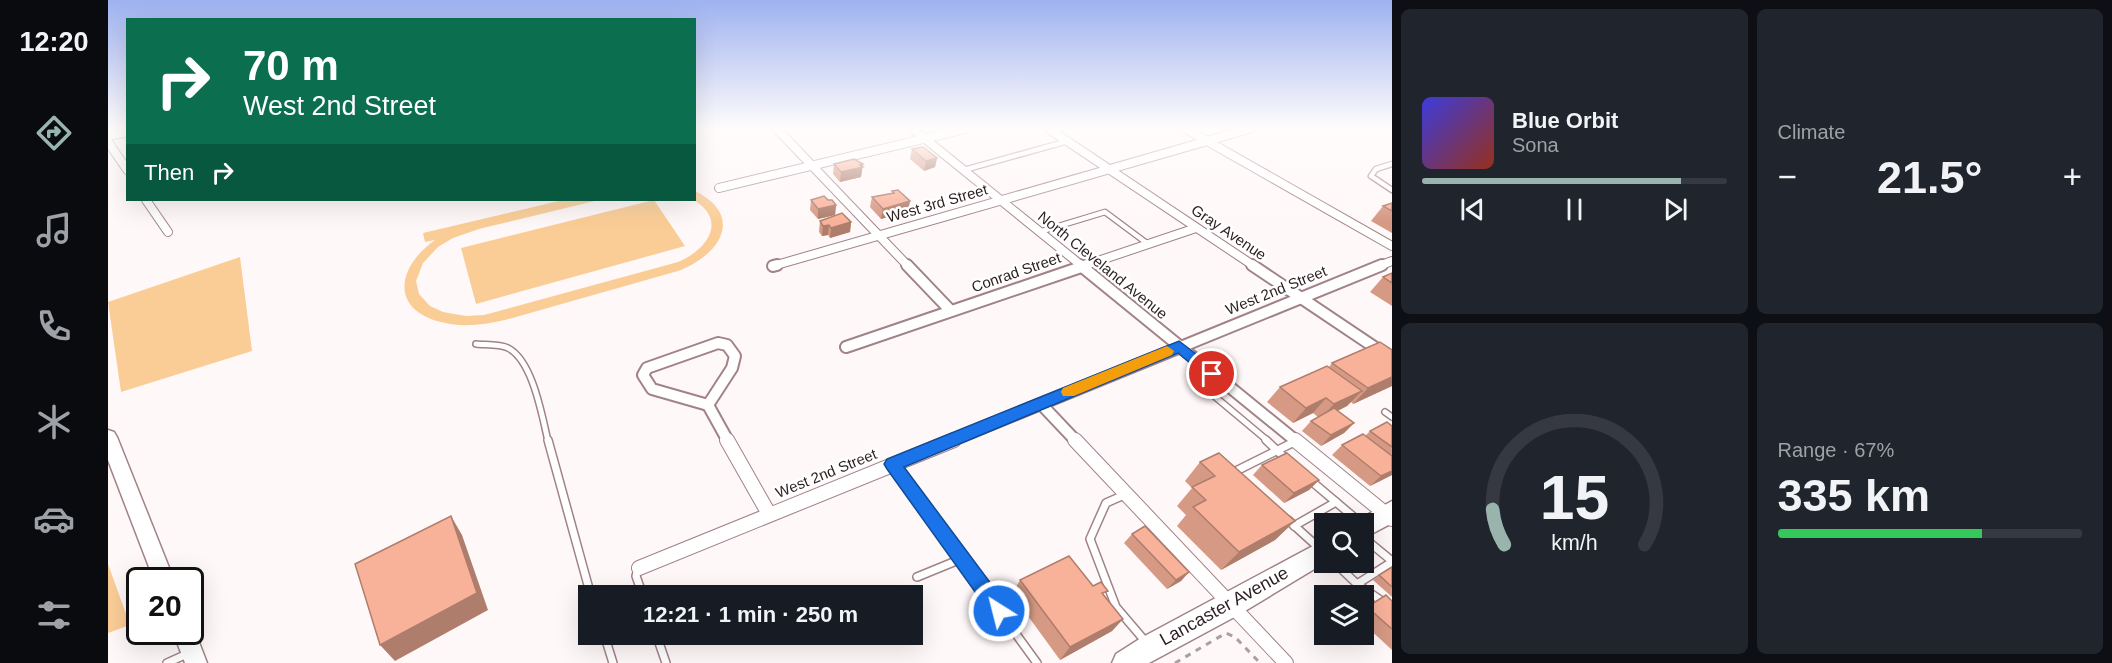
<!DOCTYPE html>
<meta charset="utf-8">
<style>
:root{--surface:#171b24;--page:#20242c;--text:#f1f3f6;--muted:#9ea1a6;--line:#363941;--accent:#98b4ac}
body{margin:0;font-family:Arial,sans-serif;background:var(--page);color:var(--text);height:100vh;display:flex;flex-direction:column;font-size:22px;white-space:nowrap}
*{box-sizing:border-box;margin:0}
p{font-size:20px;color:var(--muted)}
.icon{flex:none;width:33px;height:33px;fill:none;stroke:currentColor;stroke-width:2;stroke-linecap:round;stroke-linejoin:round}
.map{position:relative;flex:1;overflow:hidden}
.sheet{display:flex;flex-direction:column;gap:9px;padding:9px;background:#0d0f14;width:720px}
.sheet>*{flex:none}
.top-card{position:absolute;left:18px;top:18px;width:570px;height:183px;border-radius:0px;box-shadow:0 6px 24px #0002;background:#0b6e4f;color:#fff;overflow:hidden}
.controls{position:absolute;left:1206px;top:513px;display:grid;gap:12px}
.controls a{display:grid;place-items:center;width:60px;height:60px;border-radius:0px;background:var(--surface);box-shadow:0 6px 24px #0002;font-size:30px}
.speed{position:absolute;left:18px;top:567px;display:flex;gap:12px;font-size:30px;font-weight:700;text-align:center}
.speed>*{display:grid;place-content:center;width:78px;height:78px;border-radius:50%;background:var(--surface);box-shadow:0 6px 24px #0002;line-height:1}
.speed .limit{border:3px solid #111;border-radius:9px;background:#fff;color:#111}
.pin{position:absolute;display:grid;place-items:center;width:51px;height:51px;color:#fff;margin:-26px;border:3px solid #fff;border-radius:50%;box-shadow:0 2px 6px #0007}
.me{position:absolute;width:66px;margin:-33px;rotate:324deg;stroke-linejoin:round;filter:drop-shadow(0 0 4px #0008)}
.turn{display:flex;align-items:center;gap:21px;height:126px;padding:0 18px;font-size:27px}
.turn .icon{width:78px;height:78px;stroke-width:2.5}
.turn b{display:block;font-size:42px;line-height:51px}
.then{display:flex;align-items:center;height:57px;padding:0 18px;background:#0003;gap:12px;font-size:22px}
.big{font-size:45px;font-weight:700;line-height:1.1}
.sheet .widget{flex:1;display:flex;flex-direction:column;justify-content:center;gap:9px;min-width:0;padding:0 21px;border-radius:9px;background:var(--page)}
.sheet .dial{align-items:center;gap:0}
.dial svg{height:156px;overflow:visible;fill:none;stroke:var(--line);stroke-width:7;stroke-linecap:round;text-anchor:middle}
.dial text{fill:var(--text);stroke:none}
.song{display:flex;align-items:center;gap:18px}
.cover{width:72px;height:72px;border-radius:9px;background:linear-gradient(135deg,hsl(240 70% 55%),hsl(10 70% 35%))}
.played{height:6px;border-radius:3px;background:linear-gradient(90deg,var(--accent) 85%,var(--line) 85%)}
.keys{display:flex;justify-content:space-around;direction:ltr}
.heat{display:flex;justify-content:space-between;align-items:center;font-size:33px;direction:ltr}
.charge{height:9px;border-radius:4px;background:linear-gradient(90deg,#34c759 67%,var(--line) 0)}
.sheet .tiles{flex:1;display:grid;gap:9px;grid-template-columns:repeat(2,1fr)}
.trip{position:absolute;left:470px;top:585px;width:345px;height:60px;border-radius:0px;background:var(--surface);box-shadow:0 6px 24px #0002;font-weight:700;line-height:60px;text-align:center}
main{display:flex;flex:1;min-height:0}
.tabs{display:flex;flex-direction:column;width:108px;justify-content:space-around;align-items:center;background:#090b0e;color:var(--muted)}
.tabs .icon{width:42px;height:42px}
.tabs .active{color:var(--accent)}
.tabs b{font-size:27px;color:var(--text)}
.map>svg:first-child{display:block}
.green{fill:#fbcd96}
.lines{fill:none;stroke-linecap:round;stroke-linejoin:round}
.service-far2-casing{stroke:#a18287;stroke-width:7}
.service-far1-casing{stroke:#a18287;stroke-width:8}
.service-casing{stroke:#a18287;stroke-width:10}
.minor-far2-casing{stroke:#a18287;stroke-width:10}
.minor-far1-casing{stroke:#a18287;stroke-width:14}
.minor-casing{stroke:#a18287;stroke-width:16}
.secondary-casing{stroke:#a18287;stroke-width:3}
.primary-casing{stroke:#a18287;stroke-width:3}
.path{stroke:#a9a0a1;stroke-width:3;stroke-dasharray:6 6;stroke-linecap:butt}
.service-far2{stroke:#fff;stroke-width:4.5}
.service-far1{stroke:#fff;stroke-width:5}
.service{stroke:#fff;stroke-width:7}
.minor-far2{stroke:#fff;stroke-width:8}
.minor-far1{stroke:#fff;stroke-width:10}
.minor{stroke:#fff;stroke-width:14}
.secondary{fill:#fff;fill-rule:evenodd}
.primary{fill:#fff;fill-rule:evenodd}
.wall{fill:#d69984}
.shaded-wall{fill:#ae7d6c}
.building{fill:#f9b29a;stroke:#ae7d6c;stroke-width:1.5}
.route{fill:#1a73e8;stroke:#114b97;stroke-width:1.5}
.slow{fill:#f59e0b}
.labels{text-anchor:middle;dominant-baseline:central;stroke-width:5;stroke-linejoin:round;paint-order:stroke}
.street-label{font-size:15px;fill:#2c1f21;stroke:#fff}
.near-street-label{font-size:18px;fill:#2c1f21;stroke:#fff}
</style>
<main>
<nav class="tabs">
<b>12:20</b>
<svg class="icon active" aria-label="directions" viewBox="0 0 24 24"><path d="M12 3l9 9-9 9-9-9zM9 14v-3h6M13 9l2 2-2 2"/></svg>
<svg class="icon" aria-label="music" viewBox="0 0 24 24"><path d="M9 18V5l10-2v13"/><circle cx="6" cy="18" r="3"/><circle cx="16" cy="16" r="3"/></svg>
<svg class="icon" aria-label="phone" viewBox="0 0 24 24"><path d="M5 4h4l2 5-3 2q2 4 5 5l2-3 5 2v4C11 20 4 13 5 4z"/></svg>
<svg class="icon" aria-label="climate" viewBox="0 0 24 24"><path d="M12 3v18M4 7l16 10M4 17L20 7"/></svg>
<svg class="icon" aria-label="car" viewBox="0 0 24 24"><path d="M5 17H2v-5l4-1 3-4h7l3 4 3 1v5h-3M9 17h6M6 11h13"/><circle cx="7" cy="17" r="2"/><circle cx="17" cy="17" r="2"/></svg>
<svg class="icon" aria-label="filters" viewBox="0 0 24 24"><path d="M4 7h16M4 17h16"/><circle cx="9" cy="7" r="2"/><circle cx="15" cy="17" r="2"/></svg>
</nav>
<div class="map">
<svg width="1284" height="663" viewBox="0 0 1284 663">
<rect width="100%" height="100%" fill="#fff8f9"/>
<g class="green">
<path d="M587 191C638 216 611 256 570 271L397 320C379 324 361 327 342 324 284 315 284 271 327 240L317 242 315 233 455 200H491L371 229 345 238 330 247 315 263 308 281 311 294 322 306 335 312 358 316 376 315 570 262C599 250 620 221 586 200Z"/>
<polygon points="546,200 577,246 368,304 353,248"/>
<polygon points="132,257 144,351 13,392 0,302"/>
<polygon points="0,564 22,625 0,633"/>
</g>
<g class="lines">
<defs>
<g id="service-far2">
<polyline points="1284,164 1268,169 1263,176 1284,190"/>
<polyline points="856,170 960,141"/>
<polyline points="931,232 997,212 1040,244"/>
</g>
<g id="service-far1">
<path d="M368 344C377 345 392 344 400 348 425 361 434 416 440 441"/>
<polyline points="1099,390 1160,441"/>
<polyline points="1277,412 1284,417"/>
</g>
<g id="service">
<polyline points="440,440 483,596"/>
<polyline points="1158,440 1179,460"/>
<polyline points="785,465 929,663"/>
<polyline points="1126,472 1186,442"/>
<polyline points="1202,480 1254,524"/>
<polyline points="1016,495 998,503 982,539 1008,607 1037,641"/>
<polyline points="1180,520 1211,548"/>
<polyline points="1186,526 1228,502"/>
<polyline points="1256,538 1284,561"/>
<polyline points="1226,562 1249,584 1284,562"/>
<polyline points="530,569 528,576 535,596"/>
<polyline points="809,577 853,559"/>
<polyline points="1249,584 1284,608"/>
<polyline points="496,634 505,663"/>
<polyline points="548,634 558,663"/>
<polyline points="59,663 79,654"/>
</g>
<g id="minor-far2">
<polyline points="669,129 800,266"/>
<polyline points="805,129 974,266"/>
<polyline points="941,129 1146,266"/>
<polyline points="1078,129 1284,246"/>
<polyline points="0,136 20,132"/>
<polyline points="0,142 20,171"/>
<polyline points="611,188 857,129"/>
<polyline points="38,200 60,232"/>
<polyline points="665,266 1141,129"/>
<polyline points="975,266 1088,228"/>
<polyline points="1271,266 1284,261"/>
</g>
<g id="minor-far1">
<polyline points="799,265 842,310"/>
<polyline points="972,265 1188,441"/>
<polyline points="1144,265 1284,359"/>
<polyline points="665,266 669,265"/>
<polygon points="610,343 619,345 627,356 624,368 600,405 544,389 535,375 539,368"/>
<polyline points="738,347 979,265"/>
<polyline points="933,404 968,441"/>
<polyline points="600,405 620,441"/>
<polyline points="842,441 1274,265"/>
</g>
<g id="minor">
<polyline points="619,440 661,514"/>
<polyline points="967,440 1178,663"/>
<polyline points="1187,440 1284,519"/>
<polyline points="531,568 846,440"/>
</g>
<g id="secondary">
<polygon points="0,430 6,432 9,437 66,580 46,580 0,460"/>
<polygon points="82,624 84,624 99,663 77,663 65,632 82,632"/>
</g>
<g id="primary">
<polygon points="1284,501 1284,523 1256,538 1256,524 1247,524 1248,521"/>
<polygon points="1216,540 1218,562 1132,614 1041,663 1004,663 1008,654 1033,638"/>
</g>
</defs>
<use href="#service-far2" class="service-far2-casing"/>
<use href="#service-far1" class="service-far1-casing"/>
<use href="#service" class="service-casing"/>
<use href="#minor-far2" class="minor-far2-casing"/>
<use href="#minor-far1" class="minor-far1-casing"/>
<use href="#minor" class="minor-casing"/>
<use href="#secondary" class="secondary-casing"/>
<use href="#primary" class="primary-casing"/>
<polyline class="path" points="1067,663 1118,633 1127,637 1152,663"/>
<use href="#service-far2" class="service-far2"/>
<use href="#service-far1" class="service-far1"/>
<use href="#service" class="service"/>
<use href="#minor-far2" class="minor-far2"/>
<use href="#minor-far1" class="minor-far1"/>
<use href="#minor" class="minor"/>
<use href="#secondary" class="secondary"/>
<use href="#primary" class="primary"/>
</g>
<g class="wall">
<polygon points="804,149 829,158 827,167 816,171 802,159"/>
<polygon points="726,164 755,164 753,177 732,182 725,174"/>
<polygon points="784,191 802,201 800,211 773,219 762,207 764,197 784,194"/>
<polygon points="703,200 720,200 728,205 727,215 710,219 702,210"/>
<polygon points="1284,203 1284,233 1263,221 1275,206"/>
<polygon points="712,221 743,222 742,232 722,238 720,235 714,236 711,232"/>
<polygon points="1284,273 1284,306 1262,292 1275,277"/>
<polygon points="1224,363 1284,386 1245,404 1243,402 1239,406 1230,411 1246,423 1236,433 1213,446 1194,431 1203,421 1210,417 1205,413 1185,423 1159,402 1172,387 1221,367"/>
<polygon points="1284,426 1284,475 1262,486 1224,455 1234,445 1257,436 1262,431"/>
<polygon points="1092,462 1187,521 1167,540 1113,570 1069,526 1078,515 1069,506 1084,488 1077,481"/>
<polygon points="1154,465 1211,480 1201,490 1176,503 1145,475"/>
<polygon points="1024,534 1081,572 1073,581 1059,589 1016,543"/>
<polygon points="1284,567 1284,597 1265,580"/>
<polygon points="912,580 985,586 996,595 1015,619 1004,631 952,660 904,594"/>
<polygon points="1278,595 1284,601 1284,650 1256,624 1256,609"/>
</g>
<g class="shaded-wall">
<polygon points="829,158 827,167 816,171 818,161"/>
<polygon points="755,164 753,177 732,182 733,172"/>
<polygon points="802,201 800,211 773,219 775,209"/>
<polygon points="728,205 727,215 710,219 710,209"/>
<polygon points="743,222 742,232 722,238 723,228"/>
<polygon points="721,225 720,235 714,236 715,226"/>
<polygon points="1284,377 1284,386 1245,404 1260,388"/>
<polygon points="1254,391 1239,406 1212,419 1226,404"/>
<polygon points="1218,398 1205,413 1185,423 1198,408"/>
<polygon points="1246,423 1236,433 1213,446 1223,435"/>
<polygon points="1284,471 1284,475 1262,486 1273,476"/>
<polygon points="1211,480 1201,490 1176,503 1186,493"/>
<polygon points="343,516 354,535 380,610 287,661 272,645"/>
<polygon points="1187,521 1167,540 1113,570 1131,552"/>
<polygon points="1081,572 1073,581 1059,589 1068,580"/>
<polygon points="1015,619 1004,631 952,660 962,647"/>
</g>
<g class="building">
<polygon points="815,147 829,158 818,161 804,149"/>
<polygon points="746,159 755,164 752,165 755,167 733,172 726,164"/>
<polygon points="790,190 802,201 775,209 764,197 786,193 784,191"/>
<polygon points="716,196 720,200 724,200 728,205 710,209 703,200"/>
<polygon points="1284,203 1284,211 1275,206"/>
<polygon points="734,213 743,222 723,228 721,225 715,226 712,221"/>
<polygon points="1284,273 1284,283 1275,277"/>
<polygon points="1272,342 1284,350 1284,377 1260,388 1224,363"/>
<polygon points="1219,366 1254,391 1226,404 1218,398 1198,408 1172,387"/>
<polygon points="1226,408 1246,423 1223,435 1203,421"/>
<polygon points="1279,422 1284,426 1284,447 1262,431"/>
<polygon points="1255,434 1284,456 1284,471 1273,476 1234,445"/>
<polygon points="1111,453 1187,521 1131,552 1085,507 1098,500 1084,487 1107,476 1092,462"/>
<polygon points="1179,453 1211,480 1186,493 1154,465"/>
<polygon points="343,516 369,593 272,645 247,564"/>
<polygon points="1037,526 1081,572 1068,580 1024,534"/>
<polygon points="961,556 985,586 993,582 1000,591 994,593 1015,619 962,647 912,580"/>
<polygon points="1284,567 1284,587 1271,575"/>
<polygon points="1278,595 1284,601 1284,629 1259,607"/>
</g>
<linearGradient id="sky" x2="0" y2="1"><stop stop-color="#9eb2f0"/><stop offset="0.58" stop-color="#fffcfc"/><stop offset="1" stop-color="#fffcfc" stop-opacity="0"/></linearGradient>
<rect width="1284" height="221" fill="url(#sky)"/>
<polygon class="route" points="1071,341 1109,370 1112,374 1109,377 1099,377 1070,353 796,467 898,604 901,611 898,617 891,620 885,617 779,469 776,464 779,459"/>
<polygon class="slow" points="1059,346 1066,351 1064,355 966,396 955,396 953,392 955,388"/>
<g class="labels">
<g class="street-label">
<text transform="translate(829 203) rotate(-16)">West 3rd Street</text>
<text transform="translate(1121 232) rotate(34)">Gray Avenue</text>
<text transform="translate(995 265) rotate(39)">North Cleveland Avenue</text>
<text transform="translate(908 272) rotate(-19)">Conrad Street</text>
<text transform="translate(1168 290) rotate(-22)">West 2nd Street</text>
<text transform="translate(718 473) rotate(-22)">West 2nd Street</text>
</g>
<g class="near-street-label">
<text transform="translate(1116 606) rotate(-29)">Lancaster Avenue</text>
</g>
</g>
</svg>
<div class="controls">
<a><svg class="icon" aria-label="search" viewBox="0 0 24 24"><circle cx="10" cy="10" r="6"/><path d="M15 15l6 6"/></svg></a>
<a><svg class="icon" aria-label="layers" viewBox="0 0 24 24"><path d="M12 4l9 5-9 5-9-5zM3 14l9 5 9-5"/></svg></a>
</div>
<div class="speed"><div class="limit">20</div></div>
<div class="pin" style="left:1104px;top:374px;background:#d93025"><svg class="icon" aria-label="arrive" viewBox="0 0 24 24"><path d="M6 21V4h12l-3 4 3 4H6"/></svg></div>
<svg class="me" style="left:891px;top:611px" viewBox="-20 -20 40 40"><circle r="17" fill="#1a73e8" stroke="#fff" stroke-width="3"/><path d="M0-11L8 9 0 5-8 9z" fill="#fff"/></svg>
<div class="trip">12:21 · 1 min · 250 m</div>
<div class="top-card">
<div class="turn"><svg class="icon" aria-label="right" viewBox="0 0 24 24"><path d="M7 20v-9h11M14 6l5 5-5 5"/></svg><div><b>70 m</b>West 2nd Street</div></div>
<div class="then">Then<svg class="icon" aria-label="right" viewBox="0 0 24 24"><path d="M7 20v-9h11M14 6l5 5-5 5"/></svg></div>
</div>
</div>
<section class="sheet">
<div class="tiles">
<div class="widget">
<div class="song"><i class="cover"></i><div><b>Blue Orbit</b><p>Sona</p></div></div>
<div class="played"></div>
<div class="keys"><svg class="icon" aria-label="previous" viewBox="0 0 24 24"><path d="M18 5L8 12l10 7zM5 5v14"/></svg><svg class="icon" aria-label="pause" viewBox="0 0 24 24"><path d="M8 5v14M16 5v14"/></svg><svg class="icon" aria-label="next" viewBox="0 0 24 24"><path d="M6 5l10 7-10 7zM19 5v14"/></svg></div>
</div>
<div class="widget"><p>Climate</p>
<div class="heat"><a>−</a><b class="big">21.5°</b><a>+</a></div>
</div>
<div class="widget dial"><svg viewBox="0 0 100 80">
<path d="M14 69A42 42 0 1 1 86 69"/>
<path d="M14 69A42 42 0 0 1 8 51" stroke="#98b4ac"/>
<text x="50" y="56" font-size="32" font-weight="700">15</text>
<text x="50" y="72" font-size="11">km/h</text>
</svg></div>
<div class="widget"><p>Range · 67%</p><b class="big">335 km</b><div class="charge"></div></div>
</div>
</section>
</main>
